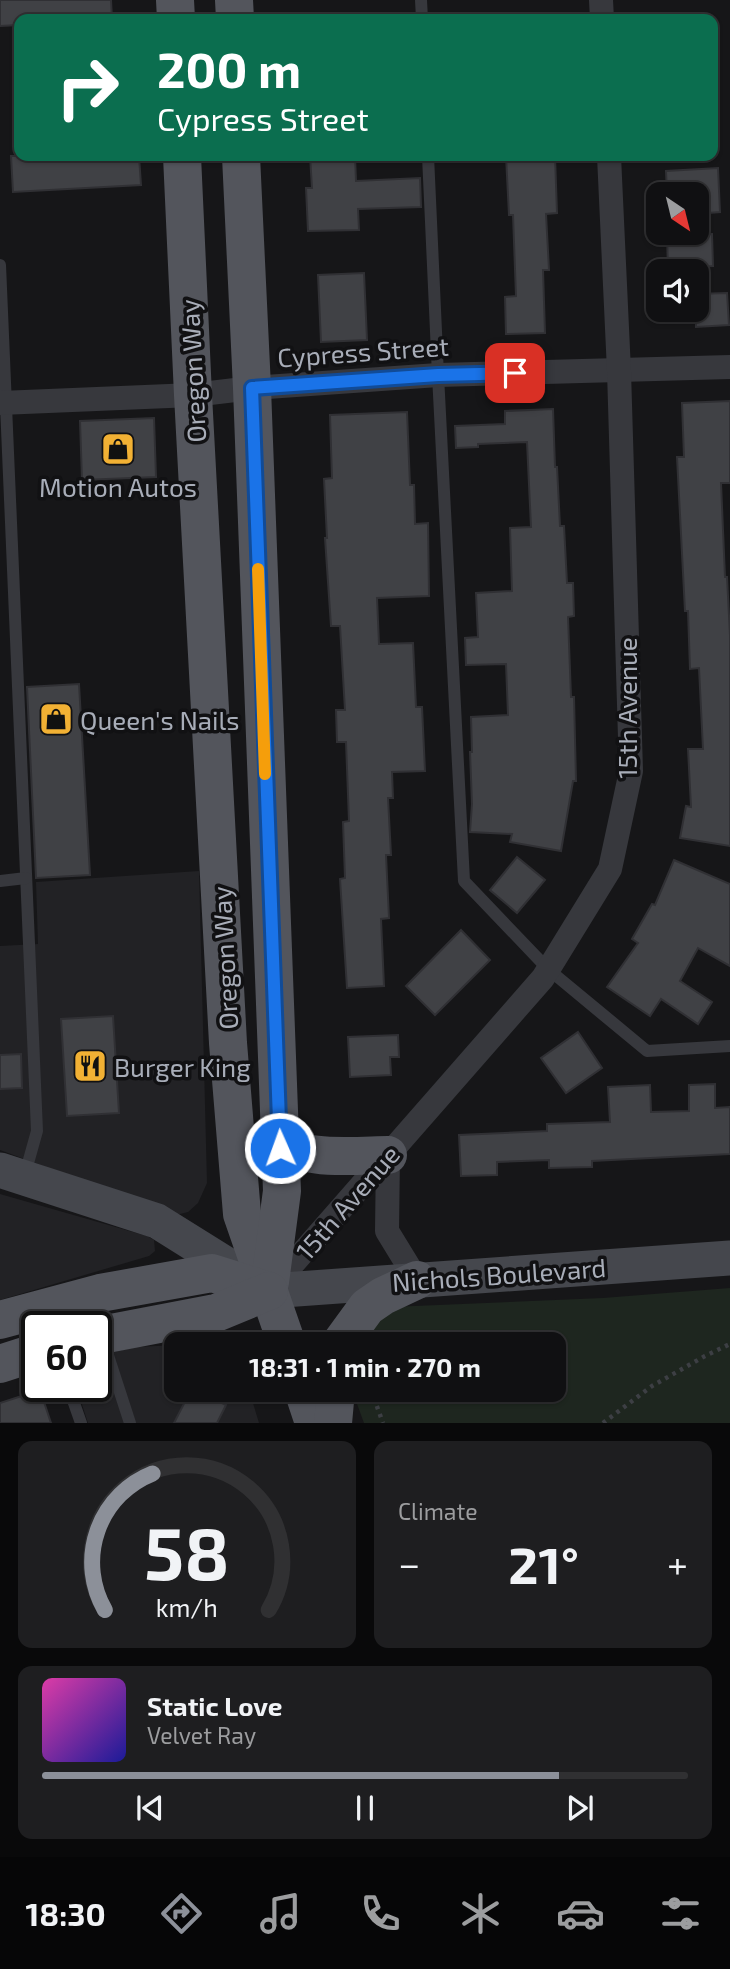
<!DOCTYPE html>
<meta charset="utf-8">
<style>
:root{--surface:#101012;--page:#1e1e20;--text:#f1f3f6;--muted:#9c9d9f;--line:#303032;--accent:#8c9099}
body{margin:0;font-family:"Exo 2",sans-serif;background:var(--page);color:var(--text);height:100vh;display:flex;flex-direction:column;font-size:26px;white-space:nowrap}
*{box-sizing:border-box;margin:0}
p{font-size:23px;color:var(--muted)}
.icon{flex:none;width:38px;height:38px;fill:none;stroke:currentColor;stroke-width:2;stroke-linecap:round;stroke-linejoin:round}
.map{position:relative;height:1423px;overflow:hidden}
.drawer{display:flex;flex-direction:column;gap:18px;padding:18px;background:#09090a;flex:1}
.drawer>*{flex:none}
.hud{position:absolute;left:14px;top:14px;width:704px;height:147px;border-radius:14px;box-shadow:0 2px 5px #0004,0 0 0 2px var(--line);background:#0b6e4f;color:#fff;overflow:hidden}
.needle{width:46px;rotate:145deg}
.buttons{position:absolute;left:646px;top:182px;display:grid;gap:14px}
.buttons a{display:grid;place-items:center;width:63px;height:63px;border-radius:14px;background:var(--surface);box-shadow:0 2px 5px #0004,0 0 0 2px var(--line);font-size:35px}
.speed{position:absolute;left:21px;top:1311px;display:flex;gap:14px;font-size:35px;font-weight:700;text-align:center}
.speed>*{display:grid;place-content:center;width:91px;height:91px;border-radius:50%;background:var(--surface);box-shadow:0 2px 5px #0004,0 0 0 2px var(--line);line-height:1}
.speed .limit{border:4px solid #111;border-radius:10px;background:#fff;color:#111}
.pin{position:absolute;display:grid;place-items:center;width:60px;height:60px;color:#fff;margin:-30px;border-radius:14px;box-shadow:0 4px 10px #0006}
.me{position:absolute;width:77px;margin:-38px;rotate:358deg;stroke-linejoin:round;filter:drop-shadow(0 0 5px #0008)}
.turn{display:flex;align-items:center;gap:24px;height:147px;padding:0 28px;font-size:32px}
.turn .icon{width:91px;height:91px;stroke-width:2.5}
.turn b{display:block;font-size:49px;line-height:60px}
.big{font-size:52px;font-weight:700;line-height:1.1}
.drawer .tile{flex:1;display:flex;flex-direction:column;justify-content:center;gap:10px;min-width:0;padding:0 24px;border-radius:14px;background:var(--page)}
.drawer .dial{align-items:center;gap:0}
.dial svg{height:182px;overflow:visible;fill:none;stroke:var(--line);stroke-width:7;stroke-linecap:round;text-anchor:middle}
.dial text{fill:var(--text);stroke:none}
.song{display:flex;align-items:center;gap:21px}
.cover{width:84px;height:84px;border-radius:10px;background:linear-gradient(135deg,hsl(320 70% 55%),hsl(240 70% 35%))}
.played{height:7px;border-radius:4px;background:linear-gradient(90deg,var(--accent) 80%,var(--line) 80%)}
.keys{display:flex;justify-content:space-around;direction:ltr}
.heat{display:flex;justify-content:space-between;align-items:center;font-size:38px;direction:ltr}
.drawer .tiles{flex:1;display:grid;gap:18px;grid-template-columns:1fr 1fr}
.tile:last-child{grid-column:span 2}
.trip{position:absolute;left:164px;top:1332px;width:402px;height:70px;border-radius:14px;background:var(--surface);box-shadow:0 2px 5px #0004,0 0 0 2px var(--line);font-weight:700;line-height:70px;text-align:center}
.tabs{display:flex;height:112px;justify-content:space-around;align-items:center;background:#060607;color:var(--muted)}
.tabs .icon{width:49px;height:49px}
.tabs .selected{color:var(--accent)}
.tabs b{font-size:32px;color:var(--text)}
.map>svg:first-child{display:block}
.built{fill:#222225}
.green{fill:#1e261f}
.building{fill:#404145;stroke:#303034;stroke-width:2}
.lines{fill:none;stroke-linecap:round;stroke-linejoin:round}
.path{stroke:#3d3f44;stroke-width:4.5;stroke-dasharray:3.5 5;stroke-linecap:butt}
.lane{stroke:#37383d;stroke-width:12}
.street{stroke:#37383d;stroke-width:24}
.secondary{stroke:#45474d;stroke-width:35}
.primary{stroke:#53555c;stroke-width:38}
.route-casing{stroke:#114b97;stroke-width:18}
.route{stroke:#1a73e8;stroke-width:12}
.slow{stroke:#f59e0b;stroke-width:12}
.labels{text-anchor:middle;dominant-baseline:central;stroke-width:7;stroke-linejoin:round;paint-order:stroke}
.street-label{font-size:26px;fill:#a8adb8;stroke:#111113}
.poi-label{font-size:26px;fill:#a8adb8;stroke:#111113;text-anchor:start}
</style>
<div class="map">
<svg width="730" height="1423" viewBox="0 0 730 1423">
<rect width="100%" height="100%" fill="#161618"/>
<g class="built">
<polygon points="199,871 207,1183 198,1203 188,1212 176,1215 0,1150 0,946 38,944 36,882"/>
<polygon points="0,1194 147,1236 154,1240 155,1251 149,1256 0,1300"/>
<polygon points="177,1345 177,1390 249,1390 259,1423 88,1423 76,1386 96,1386 96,1356 136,1347"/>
</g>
<polygon class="green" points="730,1288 730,1423 364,1423 352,1390 555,1390 555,1344 352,1344 391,1307 603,1298"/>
<g class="building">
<polygon points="0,0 111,0 112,19 19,19 19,25 0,26"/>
<polygon points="11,156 139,156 141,185 13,192"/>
<polygon points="310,156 355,156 356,181 420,178 421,207 358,209 359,230 308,231 306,188 312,188"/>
<polygon points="506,156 555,156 557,213 546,214 549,270 543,270 545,333 506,334 505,297 516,296 513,215 509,215"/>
<polygon points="718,168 720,212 696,214 696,194 667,194 666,171"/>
<polygon points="712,234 713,266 668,268 667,236"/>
<polygon points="364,273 367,340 321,342 318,275"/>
<polygon points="727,293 729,325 696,327 696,294"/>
<polygon points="730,401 730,483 721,483 725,577 727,577 730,635 730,846 680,838 686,806 691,807 688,749 703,749 699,668 690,669 688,611 685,611 677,457 684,457 682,403"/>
<polygon points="553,409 555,467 557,467 560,526 564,526 567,583 573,583 574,616 568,617 571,697 574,697 576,781 573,781 561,851 510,842 512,834 470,832 472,804 470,752 472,752 471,717 508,715 506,664 466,665 465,638 478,637 476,593 512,591 510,528 531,527 527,442 478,444 478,447 456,448 455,426 505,424 505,411"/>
<polygon points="407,412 410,485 414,485 415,524 428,523 429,596 377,598 379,644 413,643 416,707 422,707 425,771 392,772 393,798 388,798 391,855 386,855 389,918 381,919 384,986 347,988 340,879 345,878 343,822 349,821 346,742 337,742 336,710 345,710 340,626 331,626 325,538 327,538 324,479 332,478 330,415"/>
<polygon points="154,418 156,477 82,480 80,421"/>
<polygon points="79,684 90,875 36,878 27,687"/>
<polygon points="517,857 545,880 517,913 490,890"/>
<polygon points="674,860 730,884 730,966 698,948 680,981 712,1002 698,1024 661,999 650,1016 607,987 638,943 632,939 652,904 655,905"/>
<polygon points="461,930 490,960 435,1015 406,986"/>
<polygon points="113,1016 119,1113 67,1116 61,1019"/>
<polygon points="578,1032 602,1068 566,1093 541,1058"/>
<polygon points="398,1035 399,1057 390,1057 391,1075 350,1077 348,1037"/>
<polygon points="21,1054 22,1088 0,1089 0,1055"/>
<polygon points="715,1084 715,1108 730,1107 730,1154 592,1161 592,1167 549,1168 549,1160 497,1162 497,1175 461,1176 459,1135 547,1131 547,1124 610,1122 608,1087 650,1085 651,1112 689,1111 689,1085"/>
<polygon points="40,1390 51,1423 0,1423 0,1403"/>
<polygon points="191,1390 196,1390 226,1405 217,1423 174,1423"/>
</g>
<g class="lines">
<g class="path">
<polyline points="371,1390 383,1423"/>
<polyline points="603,1423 652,1386 705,1356 730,1344"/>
</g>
<g class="lane">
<polyline points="421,0 422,19"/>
<polyline points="428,156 438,375 464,881 548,969 647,1051 730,1046"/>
<polyline points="0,265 37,1131 25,1174"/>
<polyline points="0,881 26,878"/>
<polyline points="103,1340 130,1423"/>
<polyline points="68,1386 81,1423"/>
</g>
<g class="street">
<polyline points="601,0 602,19"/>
<polyline points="0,403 193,395 252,388 438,375 730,367"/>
<polyline points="388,1155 387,1231 417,1280"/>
<polyline points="269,1291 543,978 610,869 631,771 619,371 609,156"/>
</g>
<polyline class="secondary" points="0,1170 157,1221 269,1291 730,1258"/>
<g class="primary">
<polyline points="175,0 176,19"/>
<polyline points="234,0 235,19"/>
<polyline points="182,156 193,395 228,1043 242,1214 287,1344"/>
<polyline points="241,156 252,388 282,1191 270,1282"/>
<path d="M279 1126C283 1134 287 1143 295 1148 311 1160 366 1155 388 1155"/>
<polyline points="0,1320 100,1293 212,1273 269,1291"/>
<polyline points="96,1336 216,1313 269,1291"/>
<polyline points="340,1344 367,1307 383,1296 417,1280"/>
<polyline points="0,1364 37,1352"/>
<polyline points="303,1390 314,1423"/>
<polyline points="333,1423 336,1390"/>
</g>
</g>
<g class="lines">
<defs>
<polyline id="route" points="280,1148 252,388 438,375 515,373"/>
</defs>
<use href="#route" class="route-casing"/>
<use href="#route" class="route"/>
<polyline class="slow" points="258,569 265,774"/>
</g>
<defs>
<symbol id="shop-square" viewBox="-11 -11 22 22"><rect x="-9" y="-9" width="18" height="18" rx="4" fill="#f2b134" stroke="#111113"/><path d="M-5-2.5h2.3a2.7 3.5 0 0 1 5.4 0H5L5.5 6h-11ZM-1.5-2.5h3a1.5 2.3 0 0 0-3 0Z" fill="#111"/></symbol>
<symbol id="restaurant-square" viewBox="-11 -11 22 22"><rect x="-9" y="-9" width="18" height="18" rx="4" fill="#f2b134" stroke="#111113"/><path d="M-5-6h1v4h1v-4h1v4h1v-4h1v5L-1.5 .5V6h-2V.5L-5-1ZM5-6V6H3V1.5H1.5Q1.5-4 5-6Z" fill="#111"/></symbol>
</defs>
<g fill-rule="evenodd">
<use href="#shop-square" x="99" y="430" width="38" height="38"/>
<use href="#shop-square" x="37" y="700" width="38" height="38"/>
<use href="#restaurant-square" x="71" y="1047" width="38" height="38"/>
</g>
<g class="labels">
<g class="street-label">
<text transform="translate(363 351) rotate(-4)">Cypress Street</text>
<text transform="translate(192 371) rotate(-93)">Oregon Way</text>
<text transform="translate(626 708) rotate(-90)">15th Avenue</text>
<text transform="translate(224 958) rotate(-93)">Oregon Way</text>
<text transform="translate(347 1202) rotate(-49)">15th Avenue</text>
<text transform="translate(499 1274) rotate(-4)">Nichols Boulevard</text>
</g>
<g class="poi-label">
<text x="118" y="486" text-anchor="middle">Motion Autos</text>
<text x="80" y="719">Queen's Nails</text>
<text x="114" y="1066">Burger King</text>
</g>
</g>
</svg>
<div class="buttons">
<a><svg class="needle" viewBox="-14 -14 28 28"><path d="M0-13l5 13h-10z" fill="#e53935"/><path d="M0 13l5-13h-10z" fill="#9c9d9f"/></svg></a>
<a><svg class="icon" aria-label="sound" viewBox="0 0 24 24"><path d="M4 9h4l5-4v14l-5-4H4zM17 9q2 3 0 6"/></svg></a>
</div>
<div class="speed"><div class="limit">60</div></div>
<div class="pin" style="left:515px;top:373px;background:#d93025"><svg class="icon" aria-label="arrive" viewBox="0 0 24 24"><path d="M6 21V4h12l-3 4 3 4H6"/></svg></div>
<svg class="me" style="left:280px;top:1148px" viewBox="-20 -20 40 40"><circle r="17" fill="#1a73e8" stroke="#fff" stroke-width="3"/><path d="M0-11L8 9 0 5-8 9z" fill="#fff"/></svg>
<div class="trip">18:31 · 1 min · 270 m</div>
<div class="hud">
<div class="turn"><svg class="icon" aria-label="right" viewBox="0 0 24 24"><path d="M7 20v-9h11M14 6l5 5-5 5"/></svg><div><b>200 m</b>Cypress Street</div></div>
</div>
</div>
<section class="drawer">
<div class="tiles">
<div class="tile dial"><svg viewBox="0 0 100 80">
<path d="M14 69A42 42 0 1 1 86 69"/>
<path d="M14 69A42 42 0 0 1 35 9" stroke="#8c9099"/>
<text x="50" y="56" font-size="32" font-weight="700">58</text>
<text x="50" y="72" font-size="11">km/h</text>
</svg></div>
<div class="tile"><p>Climate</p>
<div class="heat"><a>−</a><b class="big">21°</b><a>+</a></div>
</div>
<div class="tile">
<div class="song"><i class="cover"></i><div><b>Static Love</b><p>Velvet Ray</p></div></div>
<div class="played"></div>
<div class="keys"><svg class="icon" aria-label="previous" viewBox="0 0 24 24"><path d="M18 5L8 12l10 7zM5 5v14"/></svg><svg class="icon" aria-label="pause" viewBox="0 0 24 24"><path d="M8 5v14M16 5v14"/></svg><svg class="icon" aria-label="next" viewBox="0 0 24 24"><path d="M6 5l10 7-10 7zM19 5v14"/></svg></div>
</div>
</div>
</section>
<nav class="tabs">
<b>18:30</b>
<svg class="icon selected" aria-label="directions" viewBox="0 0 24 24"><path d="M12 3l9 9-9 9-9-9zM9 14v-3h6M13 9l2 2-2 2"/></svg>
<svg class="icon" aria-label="music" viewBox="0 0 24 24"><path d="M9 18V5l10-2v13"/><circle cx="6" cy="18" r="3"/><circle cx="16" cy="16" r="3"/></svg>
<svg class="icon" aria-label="phone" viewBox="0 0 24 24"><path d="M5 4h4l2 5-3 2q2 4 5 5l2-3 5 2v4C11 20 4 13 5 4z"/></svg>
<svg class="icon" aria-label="climate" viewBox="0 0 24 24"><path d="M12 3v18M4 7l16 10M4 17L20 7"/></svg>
<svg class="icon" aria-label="car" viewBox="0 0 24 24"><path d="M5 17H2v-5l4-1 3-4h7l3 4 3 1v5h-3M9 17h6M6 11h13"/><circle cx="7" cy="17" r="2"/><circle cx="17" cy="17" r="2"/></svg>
<svg class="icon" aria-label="filters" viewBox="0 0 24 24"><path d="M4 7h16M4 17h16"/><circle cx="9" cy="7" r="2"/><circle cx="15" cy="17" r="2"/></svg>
</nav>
